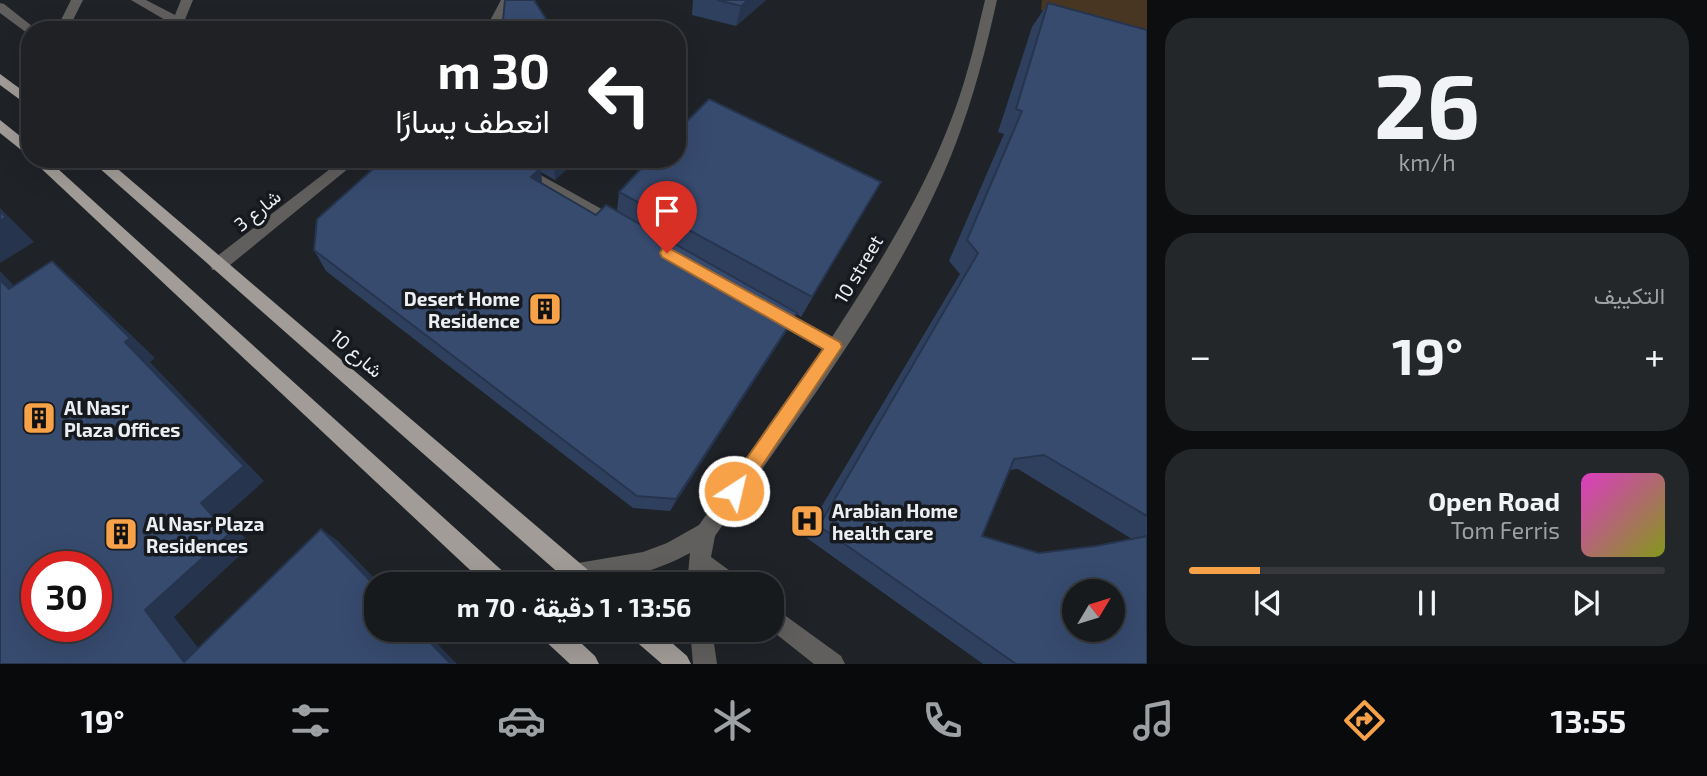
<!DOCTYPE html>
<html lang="ar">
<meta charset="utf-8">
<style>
:root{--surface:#171a1d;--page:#24272a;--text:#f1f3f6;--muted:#9ea1a4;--line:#36383b;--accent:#f7a148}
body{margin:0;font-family:"Exo 2",Vazirmatn,sans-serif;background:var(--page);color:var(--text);direction:rtl;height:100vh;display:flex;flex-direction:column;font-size:26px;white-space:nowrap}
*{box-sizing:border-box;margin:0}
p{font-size:23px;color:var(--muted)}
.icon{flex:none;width:38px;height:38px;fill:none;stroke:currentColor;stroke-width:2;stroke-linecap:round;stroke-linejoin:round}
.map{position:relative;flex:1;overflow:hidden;direction:ltr}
.details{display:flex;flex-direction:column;gap:18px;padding:18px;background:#0d0e10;width:560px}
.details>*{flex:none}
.banner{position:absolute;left:21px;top:21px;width:665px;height:147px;border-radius:28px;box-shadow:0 7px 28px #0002,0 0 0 2px var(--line);direction:rtl;background:#202124;color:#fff;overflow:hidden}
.needle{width:46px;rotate:52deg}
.fabs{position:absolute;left:1062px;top:579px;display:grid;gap:14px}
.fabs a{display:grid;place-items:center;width:63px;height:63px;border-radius:50%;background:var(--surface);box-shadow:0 7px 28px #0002,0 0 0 2px var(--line);font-size:35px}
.speed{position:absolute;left:21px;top:551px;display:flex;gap:14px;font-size:35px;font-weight:700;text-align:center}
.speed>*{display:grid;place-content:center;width:91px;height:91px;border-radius:50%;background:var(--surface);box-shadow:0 7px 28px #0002,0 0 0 2px var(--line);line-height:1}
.speed .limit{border:10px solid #d22;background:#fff;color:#111}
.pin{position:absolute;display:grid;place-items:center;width:60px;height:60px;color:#fff;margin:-72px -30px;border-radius:50% 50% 50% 0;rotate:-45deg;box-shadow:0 0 7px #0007}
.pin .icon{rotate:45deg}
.me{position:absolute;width:77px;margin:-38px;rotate:35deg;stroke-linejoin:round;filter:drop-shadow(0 0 5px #0008)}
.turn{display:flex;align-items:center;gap:24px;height:147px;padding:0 21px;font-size:32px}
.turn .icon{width:91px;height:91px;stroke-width:2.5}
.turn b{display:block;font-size:49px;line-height:60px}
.big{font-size:52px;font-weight:700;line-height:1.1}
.details .tile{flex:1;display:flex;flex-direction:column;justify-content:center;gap:10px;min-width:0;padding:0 24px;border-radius:28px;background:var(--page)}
.details .dial{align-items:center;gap:0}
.dial b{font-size:91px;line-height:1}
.song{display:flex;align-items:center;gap:21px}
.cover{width:84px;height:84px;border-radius:10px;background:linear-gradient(135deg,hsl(310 70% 55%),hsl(70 70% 35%))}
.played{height:7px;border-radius:4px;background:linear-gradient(90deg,var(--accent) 15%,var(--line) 15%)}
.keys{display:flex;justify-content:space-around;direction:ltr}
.heat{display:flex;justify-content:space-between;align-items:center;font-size:38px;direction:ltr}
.trip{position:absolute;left:364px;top:572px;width:420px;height:70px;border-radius:28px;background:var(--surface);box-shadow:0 7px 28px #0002,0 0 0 2px var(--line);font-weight:700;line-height:70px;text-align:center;direction:rtl}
.menu{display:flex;height:112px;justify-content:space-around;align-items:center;background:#090a0c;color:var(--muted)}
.menu .icon{width:49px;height:49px}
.menu .active{color:var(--accent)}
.menu b{font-size:32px;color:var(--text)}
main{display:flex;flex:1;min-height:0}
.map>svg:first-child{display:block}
.green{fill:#483522}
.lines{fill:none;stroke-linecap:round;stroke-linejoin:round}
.minor{fill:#615f5d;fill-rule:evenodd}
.major{fill:#a19c97;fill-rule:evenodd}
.wall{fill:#2f405f;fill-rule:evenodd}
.shaded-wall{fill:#26344e}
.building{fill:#374b6f;stroke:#26344e;stroke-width:2;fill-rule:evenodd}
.route{fill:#f7a148;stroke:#a1692f;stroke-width:2}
.labels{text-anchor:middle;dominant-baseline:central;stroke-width:7;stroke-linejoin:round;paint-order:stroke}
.street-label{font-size:19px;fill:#eceff2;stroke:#16191e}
.poi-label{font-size:19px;font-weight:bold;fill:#eceff2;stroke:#16191e;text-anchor:start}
</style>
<main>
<section class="details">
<div class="tile dial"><b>26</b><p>km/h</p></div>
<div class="tile"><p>التكييف</p>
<div class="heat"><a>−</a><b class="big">19°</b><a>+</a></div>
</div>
<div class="tile">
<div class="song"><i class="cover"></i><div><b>Open Road</b><p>Tom Ferris</p></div></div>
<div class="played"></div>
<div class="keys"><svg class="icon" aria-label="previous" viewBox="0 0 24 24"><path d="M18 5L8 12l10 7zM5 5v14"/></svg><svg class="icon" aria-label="pause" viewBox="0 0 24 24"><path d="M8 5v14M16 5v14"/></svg><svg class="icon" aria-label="next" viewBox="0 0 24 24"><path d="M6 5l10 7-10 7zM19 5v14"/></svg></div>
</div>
</section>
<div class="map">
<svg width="1147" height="664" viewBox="0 0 1147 664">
<rect width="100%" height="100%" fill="#1f2227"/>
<polygon class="green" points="1042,0 1147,0 1147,40 1041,10"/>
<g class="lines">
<g class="minor">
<polygon points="71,0 83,0 68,30 56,30"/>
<polygon points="131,0 146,0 175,15 181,0 193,0 184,22 184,30 172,30 172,24"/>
<polygon points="501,0 513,0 497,30 485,30"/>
<path d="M985 0H997C986 49 974 96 956 143 904 280 799 415 715 536L711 557 737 576 740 584H687L690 553C654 573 615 581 574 584L566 581 563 573 566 565 643 552 667 543 699 525 823 350 767 318 764 313 767 308 773 306 779 308 832 337C886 254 940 168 967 72 974 49 979 24 985 0Z"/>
<polygon points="0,3 4,4 37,30 27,33 0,13"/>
<polygon points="106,159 122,159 112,172 107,173 100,168"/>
<polygon points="343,159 360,159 224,270 212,270 210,265 212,260"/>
<polygon points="493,159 512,159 623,221 625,225 617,231 611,229"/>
<polygon points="772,606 841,656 845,664 814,664 771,630"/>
<polygon points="690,630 712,630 717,664 693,664"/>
</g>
<g class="major">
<polygon points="0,74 30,96 30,107 0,85"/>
<polygon points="0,120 30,144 30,157 0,133"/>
<polygon points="31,159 47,159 508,576 511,584 485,584"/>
<polygon points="89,159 106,159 595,576 598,584 571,584"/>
<polygon points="539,630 567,630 595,656 599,664 570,664 542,638"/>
<polygon points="629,630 657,630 687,656 691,664 662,664 632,638"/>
</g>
</g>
<g class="wall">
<polygon points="693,0 766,0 736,26 692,15"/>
<path d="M1048 3 1147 30V664H983L804 536 960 274 949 261 1004 134 998 132 1032 27ZM1018 469 1132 539 1096 546 1039 553 982 536 1009 470Z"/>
<polygon points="384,159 578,159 555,180 541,172 542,183 596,215 617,211 619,192 881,182 801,317 797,314 786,332 670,511 633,508 326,271 314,250"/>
</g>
<g class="shaded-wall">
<polygon points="748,0 766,0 736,26 741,6"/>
<polygon points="554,159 578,159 555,180"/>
<polygon points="541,168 542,191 531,177"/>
<polygon points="0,208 34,242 0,263"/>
<polygon points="52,261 79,285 155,358 150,362 264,481 225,516 251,545 174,617 211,664 184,662 145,610 201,503 125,342"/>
<polygon points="0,271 39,312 9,289 0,280"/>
<polygon points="797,313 786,332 670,511 676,499"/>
<polygon points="321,529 338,541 380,584 376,584 376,587"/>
<polygon points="418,630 424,630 457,664 451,664"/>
</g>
<g class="building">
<polygon points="505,0 534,0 548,22 564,30 502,30"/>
<polygon points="717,0 748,0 741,6"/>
<path d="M1048 3 1147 30V516L1044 455 1014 459 982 536 1039 553 1096 546 1147 536V664H1016L819 526 978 253 967 240 1022 111 1016 109ZM1074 592H1113V630H1074Z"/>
<polygon points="709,99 881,182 812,297 619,192 650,159 677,159 677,131"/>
<polygon points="384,159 526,159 541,168 531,177 596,215 606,205 797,313 676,499 637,496 314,250 317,219"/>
<polygon points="0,212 6,217 0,221"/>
<path d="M52 261 130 338 125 342 244 466 201 503 229 534 145 610 184 662 321 529 376 587V630H418L451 664H0V280L9 289ZM37 567H96V626H37Z"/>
</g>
<polygon class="route" points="667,247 840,342 842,347 741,497 734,500 728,497 725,491 728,485 823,349 662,257 660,253 662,249"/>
<defs>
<symbol id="building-square" viewBox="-11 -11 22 22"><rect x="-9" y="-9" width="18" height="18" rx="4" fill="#f7a148" stroke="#16191e"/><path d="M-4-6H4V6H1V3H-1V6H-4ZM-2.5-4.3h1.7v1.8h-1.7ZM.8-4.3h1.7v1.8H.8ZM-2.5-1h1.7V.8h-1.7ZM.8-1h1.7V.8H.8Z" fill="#111"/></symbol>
<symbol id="hospital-square" viewBox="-11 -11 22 22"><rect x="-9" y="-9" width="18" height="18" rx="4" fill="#f7a148" stroke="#16191e"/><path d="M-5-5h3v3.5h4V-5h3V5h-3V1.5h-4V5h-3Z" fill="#111"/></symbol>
</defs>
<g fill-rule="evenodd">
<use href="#building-square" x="526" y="290" width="38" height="38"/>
<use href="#building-square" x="20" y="399" width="38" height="38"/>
<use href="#hospital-square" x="788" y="502" width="38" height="38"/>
<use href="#building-square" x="102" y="515" width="38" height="38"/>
</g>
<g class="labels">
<g class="street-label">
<text transform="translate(257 210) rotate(-39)">شارع 3</text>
<text transform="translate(858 269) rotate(-59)">10 street</text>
<text transform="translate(357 353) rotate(41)">شارع 10</text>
</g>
<g class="poi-label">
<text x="520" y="298" text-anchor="end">Desert Home<tspan x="520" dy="22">Residence</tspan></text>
<text x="64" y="407">Al Nasr<tspan x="64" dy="22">Plaza Offices</tspan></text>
<text x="832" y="510">Arabian Home<tspan x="832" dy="22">health care</tspan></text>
<text x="146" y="523">Al Nasr Plaza<tspan x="146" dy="22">Residences</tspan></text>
</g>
</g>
</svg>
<div class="fabs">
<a><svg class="needle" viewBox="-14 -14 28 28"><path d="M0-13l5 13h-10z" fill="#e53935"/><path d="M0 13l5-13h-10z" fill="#9ea1a4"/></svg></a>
</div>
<div class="speed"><div class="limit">30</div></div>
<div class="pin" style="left:667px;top:253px;background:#d93025"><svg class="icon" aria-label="arrive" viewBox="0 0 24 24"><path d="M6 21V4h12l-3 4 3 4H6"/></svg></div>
<svg class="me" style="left:734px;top:491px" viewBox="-20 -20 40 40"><circle r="17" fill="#f7a148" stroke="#fff" stroke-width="3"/><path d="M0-11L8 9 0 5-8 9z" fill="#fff"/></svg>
<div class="trip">13:56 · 1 دقيقة · 70 m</div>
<div class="banner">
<div class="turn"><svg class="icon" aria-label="left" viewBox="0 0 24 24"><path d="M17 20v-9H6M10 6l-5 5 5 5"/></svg><div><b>30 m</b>انعطف يسارًا</div></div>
</div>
</div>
</main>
<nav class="menu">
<b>13:55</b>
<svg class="icon active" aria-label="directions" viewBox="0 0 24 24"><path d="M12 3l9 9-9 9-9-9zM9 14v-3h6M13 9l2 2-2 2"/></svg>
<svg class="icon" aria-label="music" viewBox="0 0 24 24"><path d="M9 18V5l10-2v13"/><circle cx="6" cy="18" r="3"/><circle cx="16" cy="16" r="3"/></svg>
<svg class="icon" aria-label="phone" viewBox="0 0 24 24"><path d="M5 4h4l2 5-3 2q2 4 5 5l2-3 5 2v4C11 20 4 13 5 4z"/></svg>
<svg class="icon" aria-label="climate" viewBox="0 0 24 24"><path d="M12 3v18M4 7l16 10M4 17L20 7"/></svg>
<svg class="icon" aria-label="car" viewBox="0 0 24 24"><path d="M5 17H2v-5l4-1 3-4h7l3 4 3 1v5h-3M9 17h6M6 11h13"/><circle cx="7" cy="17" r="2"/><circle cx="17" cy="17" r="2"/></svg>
<svg class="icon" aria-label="filters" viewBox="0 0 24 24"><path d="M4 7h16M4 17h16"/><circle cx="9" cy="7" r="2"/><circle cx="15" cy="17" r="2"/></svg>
<b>19°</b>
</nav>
